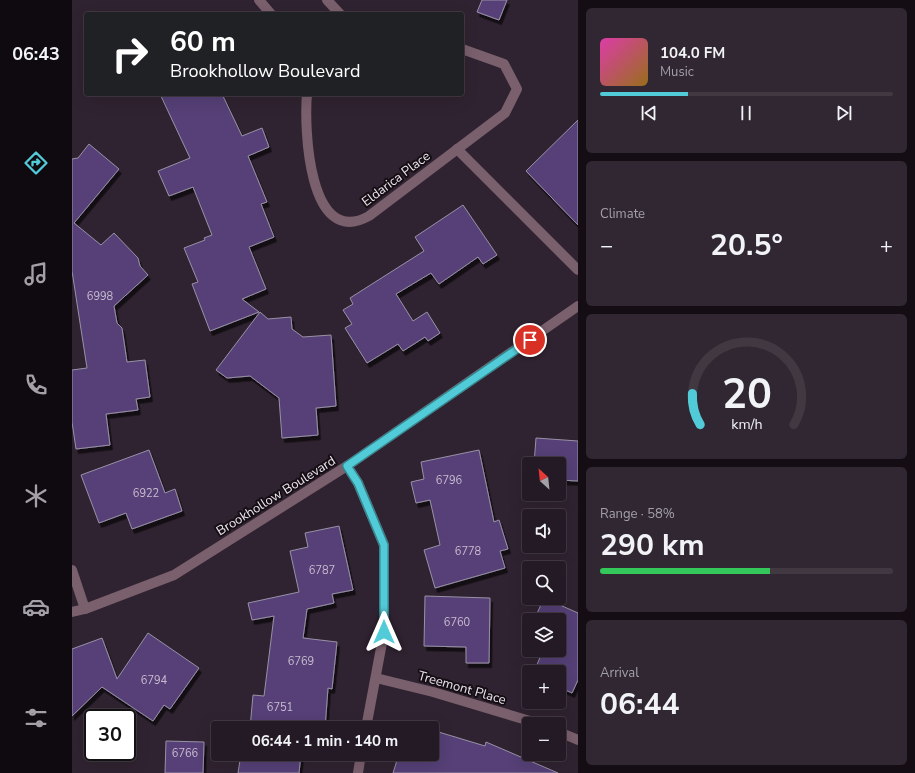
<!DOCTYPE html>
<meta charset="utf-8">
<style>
:root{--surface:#241a25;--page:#302732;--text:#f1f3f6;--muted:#a3a1a7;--line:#413842;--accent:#52cbd8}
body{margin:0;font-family:"Nunito Sans",sans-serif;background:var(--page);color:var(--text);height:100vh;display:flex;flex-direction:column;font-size:15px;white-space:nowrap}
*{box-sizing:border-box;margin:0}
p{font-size:13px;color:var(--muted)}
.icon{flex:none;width:22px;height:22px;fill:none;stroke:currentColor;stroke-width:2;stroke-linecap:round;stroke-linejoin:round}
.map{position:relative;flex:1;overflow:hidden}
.panel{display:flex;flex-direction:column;gap:8px;padding:8px;background:#140e14;width:337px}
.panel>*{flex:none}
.banner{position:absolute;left:12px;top:12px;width:380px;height:84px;border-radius:4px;box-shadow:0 4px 16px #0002,0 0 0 1px var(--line);background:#202124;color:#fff;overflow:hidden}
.needle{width:26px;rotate:333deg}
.tools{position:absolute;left:450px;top:457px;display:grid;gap:8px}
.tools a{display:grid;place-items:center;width:44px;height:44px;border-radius:4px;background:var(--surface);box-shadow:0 4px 16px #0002,0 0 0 1px var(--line);font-size:20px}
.speed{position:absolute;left:12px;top:709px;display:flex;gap:8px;font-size:20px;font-weight:700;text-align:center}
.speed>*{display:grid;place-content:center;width:52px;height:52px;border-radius:50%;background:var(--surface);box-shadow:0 4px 16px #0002,0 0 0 1px var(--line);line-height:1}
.speed .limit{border:2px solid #111;border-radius:6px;background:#fff;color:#111}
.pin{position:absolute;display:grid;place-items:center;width:34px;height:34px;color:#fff;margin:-17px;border:2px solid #fff;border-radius:50%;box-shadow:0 1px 4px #0007}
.me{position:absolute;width:44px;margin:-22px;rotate:0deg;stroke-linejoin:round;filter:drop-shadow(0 0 3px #0008)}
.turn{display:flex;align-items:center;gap:14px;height:84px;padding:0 20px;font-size:18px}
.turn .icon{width:52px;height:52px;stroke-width:2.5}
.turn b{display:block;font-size:28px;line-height:34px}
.big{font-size:30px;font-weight:700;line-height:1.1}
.panel .card{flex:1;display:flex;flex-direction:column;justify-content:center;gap:6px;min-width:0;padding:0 14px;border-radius:6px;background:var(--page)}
.panel .dial{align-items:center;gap:0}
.dial svg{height:104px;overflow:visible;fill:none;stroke:var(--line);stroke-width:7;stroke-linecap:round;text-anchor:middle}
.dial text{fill:var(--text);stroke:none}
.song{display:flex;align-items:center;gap:12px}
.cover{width:48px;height:48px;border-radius:6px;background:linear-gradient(135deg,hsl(320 70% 55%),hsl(40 70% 35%))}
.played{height:4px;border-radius:2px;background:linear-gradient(90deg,var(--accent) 30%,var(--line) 30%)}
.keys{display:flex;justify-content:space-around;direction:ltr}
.heat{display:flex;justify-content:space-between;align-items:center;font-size:22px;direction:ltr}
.charge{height:6px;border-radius:3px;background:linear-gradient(90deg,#34c759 58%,var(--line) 0)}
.trip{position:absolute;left:139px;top:721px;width:228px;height:40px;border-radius:4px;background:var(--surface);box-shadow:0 4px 16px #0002,0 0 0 1px var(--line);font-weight:700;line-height:40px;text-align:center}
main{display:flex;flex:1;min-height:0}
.tabs{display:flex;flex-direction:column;width:72px;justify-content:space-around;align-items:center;background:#0e0a0f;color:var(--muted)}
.tabs .icon{width:28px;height:28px}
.tabs .active{color:var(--accent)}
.tabs b{font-size:18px;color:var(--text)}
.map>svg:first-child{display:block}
.building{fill:#564177;stroke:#9891a6;filter:url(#shadow)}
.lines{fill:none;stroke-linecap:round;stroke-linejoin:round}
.minor{stroke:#7a5f6c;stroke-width:10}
.route-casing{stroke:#35848c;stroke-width:10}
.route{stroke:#52cbd8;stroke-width:7}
.labels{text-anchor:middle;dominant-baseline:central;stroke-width:4;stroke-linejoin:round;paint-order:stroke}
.number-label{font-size:11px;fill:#c8bcd0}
.street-label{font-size:13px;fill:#eee5ee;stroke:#150f15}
</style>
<main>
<nav class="tabs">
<b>06:43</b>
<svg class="icon active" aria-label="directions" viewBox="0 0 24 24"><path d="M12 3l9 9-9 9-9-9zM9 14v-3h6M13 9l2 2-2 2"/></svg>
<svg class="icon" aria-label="music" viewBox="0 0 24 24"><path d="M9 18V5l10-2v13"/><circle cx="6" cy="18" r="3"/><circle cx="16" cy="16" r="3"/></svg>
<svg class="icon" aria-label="phone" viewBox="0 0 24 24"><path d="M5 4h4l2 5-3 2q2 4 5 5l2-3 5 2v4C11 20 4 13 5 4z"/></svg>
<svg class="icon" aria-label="climate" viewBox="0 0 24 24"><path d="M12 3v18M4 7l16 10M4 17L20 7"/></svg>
<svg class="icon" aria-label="car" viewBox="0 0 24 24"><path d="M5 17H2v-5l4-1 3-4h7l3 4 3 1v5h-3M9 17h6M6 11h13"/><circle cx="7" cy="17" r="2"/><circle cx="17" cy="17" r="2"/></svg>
<svg class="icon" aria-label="filters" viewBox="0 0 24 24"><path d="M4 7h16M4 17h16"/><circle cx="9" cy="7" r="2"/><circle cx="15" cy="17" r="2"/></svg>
</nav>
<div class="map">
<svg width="506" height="773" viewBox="0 0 506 773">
<defs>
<filter id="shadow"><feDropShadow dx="2.5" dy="4.5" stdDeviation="0" flood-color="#0009"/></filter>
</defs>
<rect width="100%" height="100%" fill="#302331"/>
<g class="building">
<polygon points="410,0 435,0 427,20 405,12"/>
<polygon points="88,94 150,94 170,136 190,128 197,147 176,156 195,202 189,204 202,237 177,247 194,289 170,299 187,312 138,331 120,284 126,282 112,248 133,240 132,238 140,235 121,187 97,196 86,171 118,158"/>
<polygon points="506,120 506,225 454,171"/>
<polygon points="17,144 47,169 2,223 29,245 42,233 66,258 68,266 76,275 42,306 45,323 50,328 55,362 73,360 78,397 64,399 66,410 34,414 38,445 4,449 0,422 0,370 15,368 0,271 0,159 6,158"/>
<polygon points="391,205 425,255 411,264 406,257 367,284 359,273 324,294 341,321 355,312 368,333 356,341 353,337 331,351 326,344 295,363 273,328 280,324 271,310 281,304 278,298 352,251 343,237"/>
<polygon points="188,312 196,319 219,317 220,329 231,337 259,335 264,406 244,408 246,435 210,438 207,398 178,376 155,378 144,370"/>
<polygon points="464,438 506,441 506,481 487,480 487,464 462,464"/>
<polygon points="77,450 93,493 103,489 110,511 60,529 54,513 27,523 9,475"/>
<polygon points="407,450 422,522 427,520 436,549 428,551 433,568 363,588 352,550 368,545 358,500 344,503 339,482 352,479 349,462"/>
<polygon points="267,526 281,590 260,594 262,603 235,609 231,638 265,642 260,689 256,688 253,728 178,728 181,695 192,696 202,616 180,620 176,603 227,592 218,551 236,547 233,533"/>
<polygon points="353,596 418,598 417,663 394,663 394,647 352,646"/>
<polygon points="472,598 506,613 506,680 500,693 487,687 487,672 462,672 471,650 487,650 487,620 462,620"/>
<polygon points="76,633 127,668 98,709 92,705 81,721 30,687 0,716 0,649 30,638 45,679"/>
<polygon points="336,723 354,728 335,728"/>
<polygon points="360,730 413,746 414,742 486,773 321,773 327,754 360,754"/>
<polygon points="94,741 132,742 131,773 93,773"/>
<polygon points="169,754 229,754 227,773 166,773"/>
</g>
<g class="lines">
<g class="minor">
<polyline points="187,0 199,14"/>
<polyline points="255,0 268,14"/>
<path d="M235 94C232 127 236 250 297 216L433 113 445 89 432 64 390 49"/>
<polyline points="385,149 506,270"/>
<polyline points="275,466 286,483 312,545 312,632 294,728"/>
<polyline points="0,570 13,609"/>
<polyline points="0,612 13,609 102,575 275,466 506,306"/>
<polyline points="304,678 361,692 468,724"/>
<polyline points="487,732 506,740"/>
<polyline points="286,773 289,754"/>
</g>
</g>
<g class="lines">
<defs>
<polyline id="route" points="312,632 312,545 286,483 275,466 458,340"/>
</defs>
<use href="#route" class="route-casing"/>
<use href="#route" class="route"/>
</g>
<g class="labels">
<g class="number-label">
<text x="28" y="296">6998</text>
<text x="377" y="480">6796</text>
<text x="74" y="493">6922</text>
<text x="396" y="551">6778</text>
<text x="250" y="570">6787</text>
<text x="385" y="622">6760</text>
<text x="229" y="661">6769</text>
<text x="82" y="680">6794</text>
<text x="208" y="707">6751</text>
<text x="113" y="753">6766</text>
</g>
<g class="street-label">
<text transform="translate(324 179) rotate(-37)">Eldarica Place</text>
<text transform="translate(204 496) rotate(-32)">Brookhollow Boulevard</text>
<text transform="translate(390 688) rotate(16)">Treemont Place</text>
</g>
</g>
</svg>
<div class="tools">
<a><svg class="needle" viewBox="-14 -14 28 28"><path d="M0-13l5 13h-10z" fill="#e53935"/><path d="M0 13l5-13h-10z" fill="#a3a1a7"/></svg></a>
<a><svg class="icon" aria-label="sound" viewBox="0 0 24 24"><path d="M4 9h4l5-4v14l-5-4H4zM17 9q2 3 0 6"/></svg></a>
<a><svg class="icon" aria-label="search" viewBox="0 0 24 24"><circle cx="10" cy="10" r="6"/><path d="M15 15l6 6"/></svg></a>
<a><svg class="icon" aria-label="layers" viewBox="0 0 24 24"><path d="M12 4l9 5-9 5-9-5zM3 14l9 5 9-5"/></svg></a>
<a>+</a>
<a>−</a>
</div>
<div class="speed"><div class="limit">30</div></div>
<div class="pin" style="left:458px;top:340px;background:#d93025"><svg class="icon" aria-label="arrive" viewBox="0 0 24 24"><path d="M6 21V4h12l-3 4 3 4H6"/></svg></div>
<svg class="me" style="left:312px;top:632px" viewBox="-20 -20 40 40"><path d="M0-17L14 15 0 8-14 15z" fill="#52cbd8" stroke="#fff" stroke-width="4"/></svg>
<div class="trip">06:44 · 1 min · 140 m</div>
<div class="banner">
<div class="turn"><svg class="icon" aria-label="right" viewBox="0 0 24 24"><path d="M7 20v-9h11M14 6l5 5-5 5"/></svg><div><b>60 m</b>Brookhollow Boulevard</div></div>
</div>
</div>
<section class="panel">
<div class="card">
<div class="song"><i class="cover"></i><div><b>104.0 FM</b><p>Music</p></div></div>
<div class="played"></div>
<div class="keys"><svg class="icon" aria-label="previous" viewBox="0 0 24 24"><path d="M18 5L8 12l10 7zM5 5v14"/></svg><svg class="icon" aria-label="pause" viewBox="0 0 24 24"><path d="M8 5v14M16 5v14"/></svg><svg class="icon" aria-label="next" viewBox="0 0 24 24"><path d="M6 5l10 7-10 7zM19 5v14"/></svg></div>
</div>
<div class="card"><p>Climate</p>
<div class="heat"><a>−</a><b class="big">20.5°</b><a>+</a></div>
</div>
<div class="card dial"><svg viewBox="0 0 100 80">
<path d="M14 69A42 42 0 1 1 86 69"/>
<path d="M14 69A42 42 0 0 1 8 45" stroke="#52cbd8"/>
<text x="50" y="56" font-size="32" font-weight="700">20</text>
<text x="50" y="72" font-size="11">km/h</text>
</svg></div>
<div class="card"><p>Range · 58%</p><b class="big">290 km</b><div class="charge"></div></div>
<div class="card"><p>Arrival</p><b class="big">06:44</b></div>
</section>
</main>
